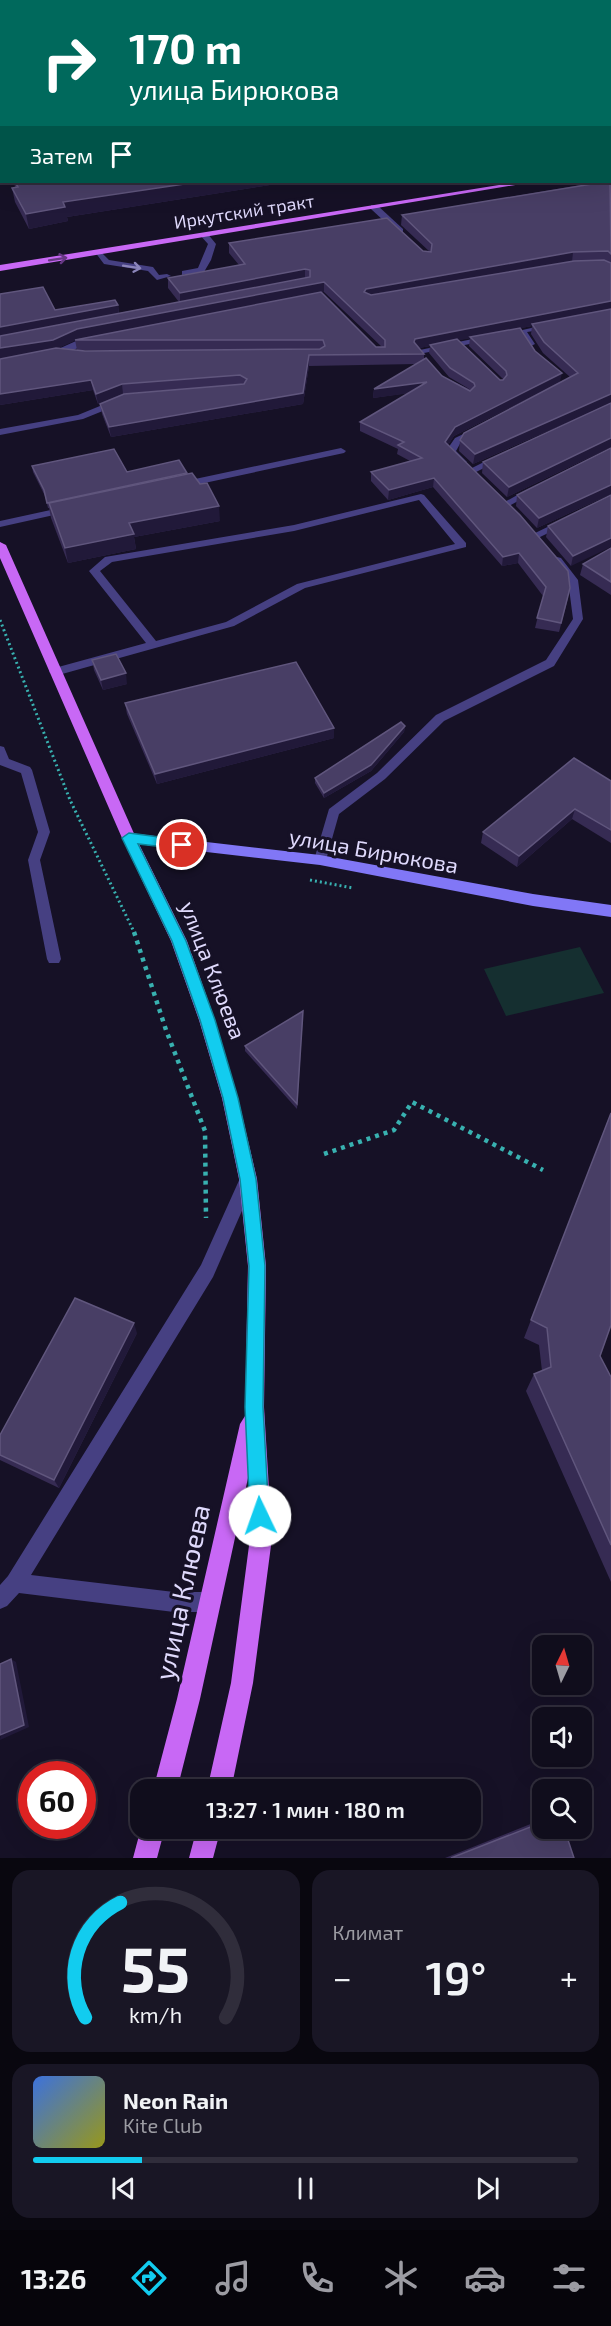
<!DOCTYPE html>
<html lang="ru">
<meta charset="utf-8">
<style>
:root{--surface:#100d1c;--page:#191625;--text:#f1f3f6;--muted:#9c9ca3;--line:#302d3b;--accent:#12ccef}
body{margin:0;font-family:"Exo 2",sans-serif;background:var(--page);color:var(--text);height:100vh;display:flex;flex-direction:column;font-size:22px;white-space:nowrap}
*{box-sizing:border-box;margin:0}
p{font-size:20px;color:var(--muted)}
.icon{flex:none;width:33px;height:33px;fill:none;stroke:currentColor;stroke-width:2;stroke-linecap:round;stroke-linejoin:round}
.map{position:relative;height:1858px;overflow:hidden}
.panel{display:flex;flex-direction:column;gap:12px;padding:12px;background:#09070f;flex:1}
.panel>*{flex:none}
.hud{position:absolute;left:0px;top:0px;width:612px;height:183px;box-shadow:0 6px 24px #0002,0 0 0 2px var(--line);background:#00695c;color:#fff;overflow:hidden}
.needle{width:39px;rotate:5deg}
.controls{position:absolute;left:532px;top:1635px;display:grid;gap:12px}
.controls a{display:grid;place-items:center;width:60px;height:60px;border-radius:12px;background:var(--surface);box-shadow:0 6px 24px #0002,0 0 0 2px var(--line);font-size:30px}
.speed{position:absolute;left:18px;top:1761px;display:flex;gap:12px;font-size:30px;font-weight:700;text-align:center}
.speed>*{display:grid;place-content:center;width:78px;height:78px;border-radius:50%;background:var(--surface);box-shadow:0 6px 24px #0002,0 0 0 2px var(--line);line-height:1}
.speed .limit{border:9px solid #d22;background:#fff;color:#111}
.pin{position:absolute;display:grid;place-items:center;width:51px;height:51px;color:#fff;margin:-26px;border:3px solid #fff;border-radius:50%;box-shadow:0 2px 6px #0007}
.me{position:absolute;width:66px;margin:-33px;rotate:357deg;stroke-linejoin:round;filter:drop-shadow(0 0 4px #0008)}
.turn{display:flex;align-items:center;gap:21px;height:126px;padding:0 30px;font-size:27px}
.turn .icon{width:78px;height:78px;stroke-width:2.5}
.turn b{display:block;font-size:42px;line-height:51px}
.then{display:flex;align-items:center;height:57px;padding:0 30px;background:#0003;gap:12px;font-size:22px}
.big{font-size:45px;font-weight:600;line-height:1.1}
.panel .tile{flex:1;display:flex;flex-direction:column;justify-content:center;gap:9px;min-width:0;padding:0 21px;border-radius:18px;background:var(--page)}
.panel .dial{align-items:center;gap:0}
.dial svg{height:156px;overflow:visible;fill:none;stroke:var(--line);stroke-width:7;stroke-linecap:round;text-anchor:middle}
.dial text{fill:var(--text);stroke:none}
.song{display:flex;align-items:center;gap:18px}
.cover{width:72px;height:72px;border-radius:9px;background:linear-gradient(135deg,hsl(220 70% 55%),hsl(60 70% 35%))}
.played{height:6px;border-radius:3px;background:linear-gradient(90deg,var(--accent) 20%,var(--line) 20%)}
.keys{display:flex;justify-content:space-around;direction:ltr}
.heat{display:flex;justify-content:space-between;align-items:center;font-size:33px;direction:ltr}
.panel .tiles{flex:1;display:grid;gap:12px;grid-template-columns:1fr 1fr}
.tile:last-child{grid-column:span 2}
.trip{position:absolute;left:130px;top:1779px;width:351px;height:60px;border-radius:18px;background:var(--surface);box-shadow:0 6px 24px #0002,0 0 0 2px var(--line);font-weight:600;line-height:60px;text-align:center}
.dock{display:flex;height:96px;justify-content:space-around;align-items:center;background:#06050b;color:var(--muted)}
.dock .icon{width:42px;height:42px}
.dock .on{color:var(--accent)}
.dock b{font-size:27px;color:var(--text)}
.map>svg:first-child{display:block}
.green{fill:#152f30}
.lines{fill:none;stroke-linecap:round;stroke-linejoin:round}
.path-far1{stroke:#38b1b0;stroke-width:3;stroke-dasharray:2 3;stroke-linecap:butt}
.path{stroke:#38b1b0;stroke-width:4.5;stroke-dasharray:4 5;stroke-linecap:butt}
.lane{fill:#464082;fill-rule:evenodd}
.secondary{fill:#8177f6;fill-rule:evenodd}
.primary{fill:#c868f5;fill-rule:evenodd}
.wall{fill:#362b53;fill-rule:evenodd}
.shaded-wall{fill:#211939}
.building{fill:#483e65;stroke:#60567d;stroke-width:1.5}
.oneway{stroke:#663883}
.oneway2{stroke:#8b85b9}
.route{fill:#12ccef;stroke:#0c859b;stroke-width:1.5}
.labels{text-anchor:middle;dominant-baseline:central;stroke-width:6;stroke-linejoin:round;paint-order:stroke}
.far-street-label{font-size:18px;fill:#dfd9fc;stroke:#161126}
.street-label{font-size:22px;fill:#dfd9fc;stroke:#161126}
.near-street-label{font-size:27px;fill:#dfd9fc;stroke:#161126}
</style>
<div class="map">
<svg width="611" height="1858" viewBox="0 0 611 1858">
<rect width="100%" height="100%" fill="#161126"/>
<polygon class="green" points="580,947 604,993 506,1016 484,969"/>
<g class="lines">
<g class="path-far1">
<polyline points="0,620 70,800 135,934"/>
<polyline points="310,880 353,888"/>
</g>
<g class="path">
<polyline points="134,932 166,1030 205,1131 206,1218"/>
<polyline points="324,1154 394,1130 412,1102 543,1170"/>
</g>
<g class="lane">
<rect x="610" y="24" width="1" height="4"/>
<polygon points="371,205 377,205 403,229 403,233 397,233 371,209"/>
<polygon points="201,233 207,233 216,244 211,260 204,272 182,275 182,271 198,268 208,244 200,235"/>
<polygon points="99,250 109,260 153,267 159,275 167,274 171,276 157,280 148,271 104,264 95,252"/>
<polygon points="549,324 553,326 552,328 527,332 535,344 531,346 528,346 518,331"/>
<polygon points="487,336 490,336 490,340 419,354 415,351"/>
<polygon points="93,338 96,338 96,342 52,357 45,355 76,341"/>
<polygon points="117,399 121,402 120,404 83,419 0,435 0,429 78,415"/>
<polygon points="474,429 482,431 461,442 456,451 467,462 459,464 446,451 455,438"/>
<polygon points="341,448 346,451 344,453 181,488 176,485 181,482"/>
<polygon points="496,456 504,458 474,473 466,471"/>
<polygon points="530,488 538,490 509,506 501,504"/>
<path d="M421 494 424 495 466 543V547L305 588 234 626 55 676 49 672 51 669 146 643 89 571 105 557 294 525ZM419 500 455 544 297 584 226 622 156 641 100 571 112 562 294 531Z"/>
<polygon points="69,506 72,507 72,511 0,527 0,521"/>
<polygon points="564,519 567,520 567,524 540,537 532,537 531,535"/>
<polygon points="557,557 561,558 578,580 583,619 554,666 444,721 385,779 339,814 326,860 325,863 315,863 314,860 329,809 377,773 436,715 546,660 573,619 568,580 552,560"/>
<polygon points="0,746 4,747 9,759 30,767 32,770 50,832 40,860 61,959 59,963 49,963 47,959 28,860 38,832 21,773 0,765"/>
<polygon points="247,1174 253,1176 255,1181 213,1277 31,1575 174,1592 211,1592 218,1595 221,1602 218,1609 211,1612 174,1612 19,1593 7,1606 0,1609 0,1585 8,1576 201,1265 241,1176"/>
</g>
<polygon class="secondary" points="129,833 320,855 533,894 611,905 611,917 533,906 320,865 129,843 122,838"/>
<g class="primary">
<rect x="610" y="159" width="1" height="4"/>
<polygon points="518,182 533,182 0,271 0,265"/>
<polygon points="0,542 6,545 136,838 187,941 215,1020 238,1098 257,1179 266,1266 264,1407 272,1538 253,1683 231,1790 207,1790 231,1683 250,1538 248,1478 200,1699 177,1790 153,1790 177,1699 240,1424 245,1416 248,1266 239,1179 222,1098 199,1020 171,941 122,838 0,558"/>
<polygon points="141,1828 165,1828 157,1858 133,1858"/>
<polygon points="197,1828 221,1828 213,1858 189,1858"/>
</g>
</g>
<g class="wall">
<polygon points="0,104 2,107 2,159 0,157"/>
<path d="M611 180V447L507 497 482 473 483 462 600 408 473 464 459 451 460 440 570 377 543 353 531 334 532 326 521 328 535 351 560 382 454 436 448 445 568 598 559 632 535 628 543 596 518 563 502 566 433 487 388 500 371 481V472L410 461 397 454 398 449 360 431V422L408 393 373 398 374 389 416 364 309 366 303 404 111 437 102 414 100 404 170 390 123 394 98 404 93 390 0 405V359L55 310 118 305 119 313 179 302 168 288V278L239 265 229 253V243L430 252 401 225 402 215ZM322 292H324L382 347H376ZM470 338 469 346 503 379V380H500L458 340ZM75 340 77 350H249L85 351 58 348ZM430 346 429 353 449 377 471 390 442 376 424 360V354L419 348Z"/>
<polygon points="14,182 289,182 67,217 68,221 29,229 15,202 12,188 15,187"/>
<polygon points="611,448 611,494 537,528 516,506 517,495"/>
<polygon points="32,466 127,472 187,473 220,521 134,537 136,549 68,563 51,518 49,508 48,508 45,496 33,472"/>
<polygon points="611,495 571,566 546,537 548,526"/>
<polygon points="611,548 611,595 580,575 583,564"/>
<polygon points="92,660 127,684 103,690 94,670"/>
<polygon points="125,703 334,728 334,738 157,784 127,714"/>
<polygon points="405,726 404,732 371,771 324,798 315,783 315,778"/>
<polygon points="611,781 611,843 572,819 517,867 481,843 483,832"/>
<polygon points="303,1016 297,1109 245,1051 245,1046"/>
<polygon points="611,1113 600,1356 611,1377 611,1582 526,1391 534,1374 542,1371 539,1345 524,1338"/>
<polygon points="137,1333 59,1488 0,1460 0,1435"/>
<polygon points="543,1819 543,1828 574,1858 445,1858"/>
</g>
<g class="shaded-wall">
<rect x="0" y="83" width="2" height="14"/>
<polygon points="198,182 289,182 67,217 68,221 29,229 26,214 63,202"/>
<polygon points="573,252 572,262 364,302 364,292 366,289"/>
<polygon points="305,269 305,279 180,303 180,293"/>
<polygon points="324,282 324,292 79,339 54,350 0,359 0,348 77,329"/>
<polygon points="611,301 611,311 532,324 532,326 431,346 430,345 430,346 414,349 414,342 415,339"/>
<polygon points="118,305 119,315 0,338 0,327"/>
<polygon points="309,355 309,366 303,404 111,437 109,427 303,393"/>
<polygon points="562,373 560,382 454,436 444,451 445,442 455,427"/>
<polygon points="91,380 93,390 0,405 0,394"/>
<polygon points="427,382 426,391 373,398 374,389"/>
<polygon points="122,384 123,394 98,404 96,394"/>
<polygon points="611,394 611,403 473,464 475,454"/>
<polygon points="611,438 611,447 507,497 509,487"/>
<polygon points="434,478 433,487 388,500 389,490"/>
<polygon points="611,485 611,494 537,528 539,518"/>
<polygon points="219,506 220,521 134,537 136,549 68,563 65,548 129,523"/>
<polygon points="611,538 611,547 571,566 573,556"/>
<polygon points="519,553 518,563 502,566 503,557"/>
<polygon points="126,673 127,684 103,690 101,680"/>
<polygon points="405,726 404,732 371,771 324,798 324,793"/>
<polygon points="334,728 334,738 157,784 155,774"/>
<polygon points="575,809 572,819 517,867 519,856"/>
<polygon points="134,1323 137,1333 59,1488 54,1480"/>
<polygon points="11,1659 16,1662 29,1727 0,1740"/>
</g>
<g class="building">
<polygon points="0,0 479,0 481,2 2,2 2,83 0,83"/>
<rect x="537" y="0" width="22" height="2"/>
<polygon points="0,104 2,107 2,150 0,147"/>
<polygon points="610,180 611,254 608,251 573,252 366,289 364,292 371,295 574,261 604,260 611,263 611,301 415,339 414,342 424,354 309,355 303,393 109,427 100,404 124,394 244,384 247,379 240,375 122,384 96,394 91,380 0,394 0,359 56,348 85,351 320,349 325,346 323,340 75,340 321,292 376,347 385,347 385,340 324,282 77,329 53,340 0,348 0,336 310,277 310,270 305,269 180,293 168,278 245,264 229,243 387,218 423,251 431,252 432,244 402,215 604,182 610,182"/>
<polygon points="15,182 198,182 63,202 65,207 26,214 12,188 18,187"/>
<polygon points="43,287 55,310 115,300 118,305 0,327 0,294"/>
<polygon points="611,309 611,394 475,454 460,440 464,433 578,373 544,342 532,324"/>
<polygon points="520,328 535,351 562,373 455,427 445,442 520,515 568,571 570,588 561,623 537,618 546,587 519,553 503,557 434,478 389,490 371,472 422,458 398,445 404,442 360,422 427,382 374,389 426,358 442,376 470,391 475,386 474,383 450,368 430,345 457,339 500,380 503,380 507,375 506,371 470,337"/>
<polygon points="611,403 611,438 509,487 483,462"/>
<polygon points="611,448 611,485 539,518 517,495"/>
<polygon points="114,449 127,472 179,460 187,473 47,503 44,490 32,466"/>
<polygon points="192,473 200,484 207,483 219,506 129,523 134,534 65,548 49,503"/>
<polygon points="611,495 611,538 573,556 548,526"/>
<polygon points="611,548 611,582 583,564"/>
<polygon points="116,654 126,673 101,680 92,660"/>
<polygon points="296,662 334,728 155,774 125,703"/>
<polygon points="401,722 405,726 371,765 324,793 315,778"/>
<polygon points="574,758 611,781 611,830 575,809 519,856 483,832"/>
<polygon points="303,1011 297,1104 245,1046"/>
<polygon points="611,1113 611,1325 600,1356 611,1377 611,1545 534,1374 551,1367 547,1328 531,1320"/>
<polygon points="75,1298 134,1323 54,1480 0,1455 0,1435"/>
<polygon points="11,1659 24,1725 0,1735 0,1664"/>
<polygon points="543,1822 543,1828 564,1828 574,1858 451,1858"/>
</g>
<defs><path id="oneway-shaft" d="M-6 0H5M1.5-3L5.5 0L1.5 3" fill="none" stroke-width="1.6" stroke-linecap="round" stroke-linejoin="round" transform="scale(1.5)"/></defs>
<use class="oneway" href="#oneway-shaft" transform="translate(58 259) rotate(-9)"/>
<use class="oneway2" href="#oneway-shaft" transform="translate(132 267) rotate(9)"/>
<polygon class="route" points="129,833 182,840 189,845 182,849 138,844 186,941 215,1020 238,1098 256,1179 265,1266 263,1407 269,1516 266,1523 260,1526 253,1523 250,1516 245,1407 249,1266 240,1179 223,1098 200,1020 172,941 122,838"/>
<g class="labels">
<g class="far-street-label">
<text transform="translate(244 211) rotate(-9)">Иркутский тракт</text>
</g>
<g class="street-label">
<text transform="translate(374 850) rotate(10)">улица Бирюкова</text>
<text transform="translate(214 970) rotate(69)">улица Клюева</text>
</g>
<g class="near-street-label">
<text transform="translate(181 1592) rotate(-78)">улица Клюева</text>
</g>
</g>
</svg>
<div class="controls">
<a><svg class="needle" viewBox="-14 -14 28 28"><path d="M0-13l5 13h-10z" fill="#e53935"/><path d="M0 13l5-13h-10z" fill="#9c9ca3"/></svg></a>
<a><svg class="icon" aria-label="sound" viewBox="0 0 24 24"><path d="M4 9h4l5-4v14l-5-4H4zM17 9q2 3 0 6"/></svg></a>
<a><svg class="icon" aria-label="search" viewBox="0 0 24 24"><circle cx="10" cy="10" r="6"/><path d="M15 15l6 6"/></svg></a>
</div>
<div class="speed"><div class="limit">60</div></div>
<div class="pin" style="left:182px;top:845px;background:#d93025"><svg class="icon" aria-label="arrive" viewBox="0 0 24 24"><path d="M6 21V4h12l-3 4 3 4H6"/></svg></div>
<svg class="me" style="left:260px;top:1516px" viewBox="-20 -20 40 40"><circle r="19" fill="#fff"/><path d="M0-13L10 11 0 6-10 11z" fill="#12ccef"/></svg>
<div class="trip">13:27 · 1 мин · 180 m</div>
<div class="hud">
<div class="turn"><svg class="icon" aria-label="right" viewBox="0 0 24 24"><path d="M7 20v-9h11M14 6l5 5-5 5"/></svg><div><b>170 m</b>улица Бирюкова</div></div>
<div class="then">Затем<svg class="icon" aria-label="arrive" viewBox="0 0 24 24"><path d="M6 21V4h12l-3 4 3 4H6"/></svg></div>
</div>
</div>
<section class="panel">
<div class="tiles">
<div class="tile dial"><svg viewBox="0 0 100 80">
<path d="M14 69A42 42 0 1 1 86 69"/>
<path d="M14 69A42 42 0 0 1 32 10" stroke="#12ccef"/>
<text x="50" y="56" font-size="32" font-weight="700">55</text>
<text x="50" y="72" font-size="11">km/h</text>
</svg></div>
<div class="tile"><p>Климат</p>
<div class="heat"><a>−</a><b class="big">19°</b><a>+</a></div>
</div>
<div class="tile">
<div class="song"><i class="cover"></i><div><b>Neon Rain</b><p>Kite Club</p></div></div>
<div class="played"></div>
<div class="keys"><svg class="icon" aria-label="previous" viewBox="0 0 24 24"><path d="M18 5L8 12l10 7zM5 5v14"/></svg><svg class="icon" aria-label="pause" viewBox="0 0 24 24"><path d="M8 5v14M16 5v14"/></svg><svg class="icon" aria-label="next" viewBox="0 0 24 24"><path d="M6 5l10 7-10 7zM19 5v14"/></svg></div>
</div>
</div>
</section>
<nav class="dock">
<b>13:26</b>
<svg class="icon on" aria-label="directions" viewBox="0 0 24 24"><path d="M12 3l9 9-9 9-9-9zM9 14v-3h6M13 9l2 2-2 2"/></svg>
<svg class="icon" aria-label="music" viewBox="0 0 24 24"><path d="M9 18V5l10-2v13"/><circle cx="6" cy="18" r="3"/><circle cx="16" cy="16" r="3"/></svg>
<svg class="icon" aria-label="phone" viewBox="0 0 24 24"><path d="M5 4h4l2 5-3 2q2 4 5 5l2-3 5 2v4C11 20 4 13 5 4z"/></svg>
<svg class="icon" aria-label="climate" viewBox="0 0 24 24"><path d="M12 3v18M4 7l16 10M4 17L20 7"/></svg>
<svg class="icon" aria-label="car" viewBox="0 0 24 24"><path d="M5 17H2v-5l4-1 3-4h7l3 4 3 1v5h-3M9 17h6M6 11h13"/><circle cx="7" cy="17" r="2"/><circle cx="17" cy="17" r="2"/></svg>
<svg class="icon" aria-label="filters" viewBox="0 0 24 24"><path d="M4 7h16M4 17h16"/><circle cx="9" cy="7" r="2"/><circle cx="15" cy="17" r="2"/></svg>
</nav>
